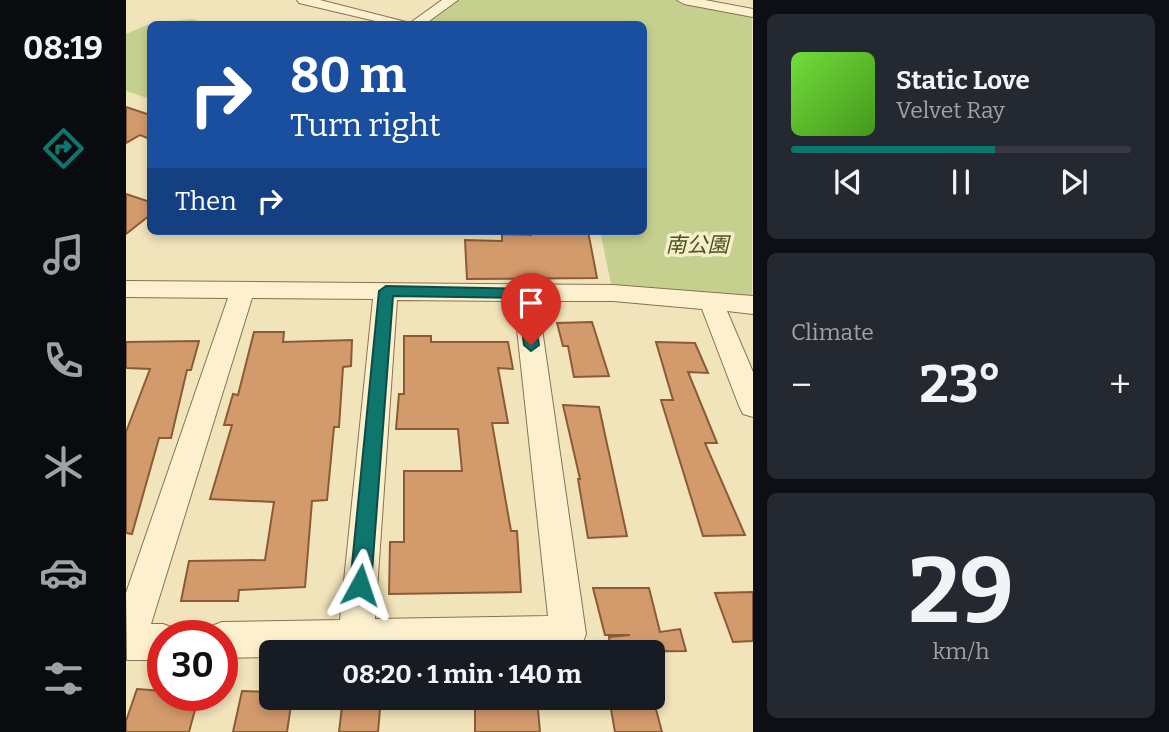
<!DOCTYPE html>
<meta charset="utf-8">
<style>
:root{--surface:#171b24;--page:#242831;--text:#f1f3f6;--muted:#9ea1a6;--line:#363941;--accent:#0f766e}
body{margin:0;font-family:Bitter,"Noto Sans JP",serif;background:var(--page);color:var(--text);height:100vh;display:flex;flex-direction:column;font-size:26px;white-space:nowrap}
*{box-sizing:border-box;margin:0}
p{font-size:23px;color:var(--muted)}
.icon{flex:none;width:38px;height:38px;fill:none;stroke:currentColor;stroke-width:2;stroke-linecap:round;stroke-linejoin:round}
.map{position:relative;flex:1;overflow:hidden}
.details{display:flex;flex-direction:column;gap:14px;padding:14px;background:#0d0f14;width:416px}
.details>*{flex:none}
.top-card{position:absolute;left:21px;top:21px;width:500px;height:214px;border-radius:10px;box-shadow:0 4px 10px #0003;background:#1a4fa0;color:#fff;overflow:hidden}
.speed{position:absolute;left:21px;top:620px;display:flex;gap:14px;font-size:35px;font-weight:700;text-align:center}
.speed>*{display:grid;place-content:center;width:91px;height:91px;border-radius:50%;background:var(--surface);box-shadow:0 4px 10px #0003;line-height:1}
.speed .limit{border:10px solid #d22;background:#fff;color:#111}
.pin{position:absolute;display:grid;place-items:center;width:60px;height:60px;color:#fff;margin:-72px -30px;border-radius:50% 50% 50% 0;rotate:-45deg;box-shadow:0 0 7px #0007}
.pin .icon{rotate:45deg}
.me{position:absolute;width:77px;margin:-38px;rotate:5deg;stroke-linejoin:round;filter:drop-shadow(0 0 5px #0008)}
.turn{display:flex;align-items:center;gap:24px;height:147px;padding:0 28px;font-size:32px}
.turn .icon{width:91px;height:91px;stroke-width:2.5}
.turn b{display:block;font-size:49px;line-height:60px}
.then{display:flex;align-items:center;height:66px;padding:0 28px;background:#0003;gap:14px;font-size:26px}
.big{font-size:52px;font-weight:700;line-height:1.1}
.details .card{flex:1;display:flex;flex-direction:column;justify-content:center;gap:10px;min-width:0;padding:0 24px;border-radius:10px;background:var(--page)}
.details .dial{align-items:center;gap:0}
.dial b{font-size:91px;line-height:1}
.song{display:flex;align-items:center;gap:21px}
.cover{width:84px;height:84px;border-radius:10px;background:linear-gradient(135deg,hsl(100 70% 55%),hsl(100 70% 35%))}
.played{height:7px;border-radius:4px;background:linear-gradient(90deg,var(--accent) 60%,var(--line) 60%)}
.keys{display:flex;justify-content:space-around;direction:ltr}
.heat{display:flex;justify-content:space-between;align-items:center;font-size:38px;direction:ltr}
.trip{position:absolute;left:133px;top:640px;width:406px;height:70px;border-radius:10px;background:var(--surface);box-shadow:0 4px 10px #0003;font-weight:700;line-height:70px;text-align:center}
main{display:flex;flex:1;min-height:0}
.tabs{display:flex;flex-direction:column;width:126px;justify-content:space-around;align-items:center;background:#090b0e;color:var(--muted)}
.tabs .icon{width:49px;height:49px}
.tabs .active{color:var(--accent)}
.tabs b{font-size:32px;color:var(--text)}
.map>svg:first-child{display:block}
.green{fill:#c5d08e}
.building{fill:#d39b6c;stroke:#8b5b37;stroke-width:2}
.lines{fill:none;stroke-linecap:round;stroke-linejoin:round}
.minor-casing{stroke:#897253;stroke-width:2}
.minor{fill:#fcf0ce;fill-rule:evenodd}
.route{fill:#0f766e;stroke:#0a4d48;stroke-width:2}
.labels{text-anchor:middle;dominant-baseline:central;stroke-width:7;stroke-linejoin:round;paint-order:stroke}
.park-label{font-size:21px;font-style:italic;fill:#45551e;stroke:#f8edca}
</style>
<main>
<nav class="tabs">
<b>08:19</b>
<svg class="icon active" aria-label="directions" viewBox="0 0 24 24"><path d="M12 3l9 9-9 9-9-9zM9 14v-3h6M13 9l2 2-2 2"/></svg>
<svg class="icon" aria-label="music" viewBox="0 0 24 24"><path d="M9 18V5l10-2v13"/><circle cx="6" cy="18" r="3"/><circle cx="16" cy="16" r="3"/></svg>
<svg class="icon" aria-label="phone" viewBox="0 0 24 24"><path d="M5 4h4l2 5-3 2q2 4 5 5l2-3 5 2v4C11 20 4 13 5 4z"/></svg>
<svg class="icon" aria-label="climate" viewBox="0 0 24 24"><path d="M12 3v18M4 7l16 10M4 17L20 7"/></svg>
<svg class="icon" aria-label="car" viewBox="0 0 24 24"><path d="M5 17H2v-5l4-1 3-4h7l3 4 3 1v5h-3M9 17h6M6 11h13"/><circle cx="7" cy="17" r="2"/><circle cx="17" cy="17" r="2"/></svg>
<svg class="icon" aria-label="filters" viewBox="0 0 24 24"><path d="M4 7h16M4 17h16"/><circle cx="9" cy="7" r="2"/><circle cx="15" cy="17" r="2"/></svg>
</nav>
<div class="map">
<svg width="627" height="732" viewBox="0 0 627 732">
<rect width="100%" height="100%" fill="#f1e3ba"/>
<g class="green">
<polygon points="325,0 558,0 626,13 626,305 487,293 474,231 518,231 518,24 290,24"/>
<polygon points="66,19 86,24 24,24 24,99 0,91 0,34 26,23"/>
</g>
<g class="building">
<polygon points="0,107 24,115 24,139 14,135 0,143"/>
<polygon points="0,194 24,202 24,215 0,234"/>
<polygon points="405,231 462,231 471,278 341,279 339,240 376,241 376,234 405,235"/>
<polygon points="466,322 483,376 448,377 442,346 437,346 431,323"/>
<polygon points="128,332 158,332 157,342 226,340 225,366 217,367 213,427 208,427 201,500 186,501 179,587 113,590 112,601 55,601 63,561 139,560 148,502 84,499 106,425 98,425 107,394 112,395"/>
<polygon points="278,336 305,336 305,342 382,342 387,369 372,368 382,423 366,423 385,531 391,531 395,592 263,594 264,542 278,542 278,471 336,471 332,429 270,429 273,394 278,394"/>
<polygon points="73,341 65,370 61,370 45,438 33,438 6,534 0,533 0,432 24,369 0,368 0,342"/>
<polygon points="530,342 569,343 582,373 562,372 591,443 579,443 619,535 577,536 535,400 547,400"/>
<polygon points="437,405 473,407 501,536 462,538 452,479 454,479"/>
<polygon points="467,588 523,588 534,632 554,629 560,651 484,652 483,637 504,635 479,635"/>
<polygon points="627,592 627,641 607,642 589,593"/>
<polygon points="11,689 37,691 37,695 73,695 63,732 0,732 0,721"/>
<polygon points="116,691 145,692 145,698 166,698 161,732 107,732"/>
<polygon points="217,698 255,698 252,732 213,732"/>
<polygon points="349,698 411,698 414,732 349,732"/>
<polygon points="483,698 527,698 536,732 489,732"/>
</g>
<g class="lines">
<defs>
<g id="minor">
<polygon points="171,0 194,0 284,23 316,0 332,0 299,24 262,24 173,3"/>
<polygon points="551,0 579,0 627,9 627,17 558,4"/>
<path d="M0 281 487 285 627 296V314L601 311 627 372V417L617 414 613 406 576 309 487 301H412L460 634 455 647 442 652 145 653V657L96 658V635H80L83 627 96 622 214 620 247 299 126 298 25 624H37L50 629 52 635H37V660H1L0 593 102 298 0 297ZM271 300 388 301 422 616 249 619Z"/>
</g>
</defs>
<use href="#minor" class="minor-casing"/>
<use href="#minor" class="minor"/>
</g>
<polygon class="route" points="260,286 404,289 413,345 405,351 398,345 392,298 267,296 245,585 242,592 234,595 227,592 224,585 253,291"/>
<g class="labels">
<g class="park-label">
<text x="571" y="245">南公園</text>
</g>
</g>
</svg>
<div class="speed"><div class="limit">30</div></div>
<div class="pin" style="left:405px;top:345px;background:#d93025"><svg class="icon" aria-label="arrive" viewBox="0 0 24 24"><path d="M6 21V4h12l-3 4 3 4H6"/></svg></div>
<svg class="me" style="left:234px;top:585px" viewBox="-20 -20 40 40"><path d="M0-17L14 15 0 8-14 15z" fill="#0f766e" stroke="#fff" stroke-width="4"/></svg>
<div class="trip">08:20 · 1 min · 140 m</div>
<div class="top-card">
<div class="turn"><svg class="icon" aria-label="right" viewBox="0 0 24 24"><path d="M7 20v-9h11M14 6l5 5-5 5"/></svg><div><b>80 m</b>Turn right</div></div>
<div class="then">Then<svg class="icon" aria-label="right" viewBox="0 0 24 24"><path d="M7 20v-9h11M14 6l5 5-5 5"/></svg></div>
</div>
</div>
<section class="details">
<div class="card">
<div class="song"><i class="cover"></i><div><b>Static Love</b><p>Velvet Ray</p></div></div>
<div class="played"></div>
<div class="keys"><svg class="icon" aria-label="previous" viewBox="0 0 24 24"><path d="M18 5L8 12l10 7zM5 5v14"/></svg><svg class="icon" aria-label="pause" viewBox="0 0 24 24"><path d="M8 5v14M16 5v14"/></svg><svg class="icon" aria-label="next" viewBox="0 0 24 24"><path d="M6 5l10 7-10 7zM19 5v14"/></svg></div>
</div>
<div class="card"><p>Climate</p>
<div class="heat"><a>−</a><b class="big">23°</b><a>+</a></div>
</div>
<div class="card dial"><b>29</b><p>km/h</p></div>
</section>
</main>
